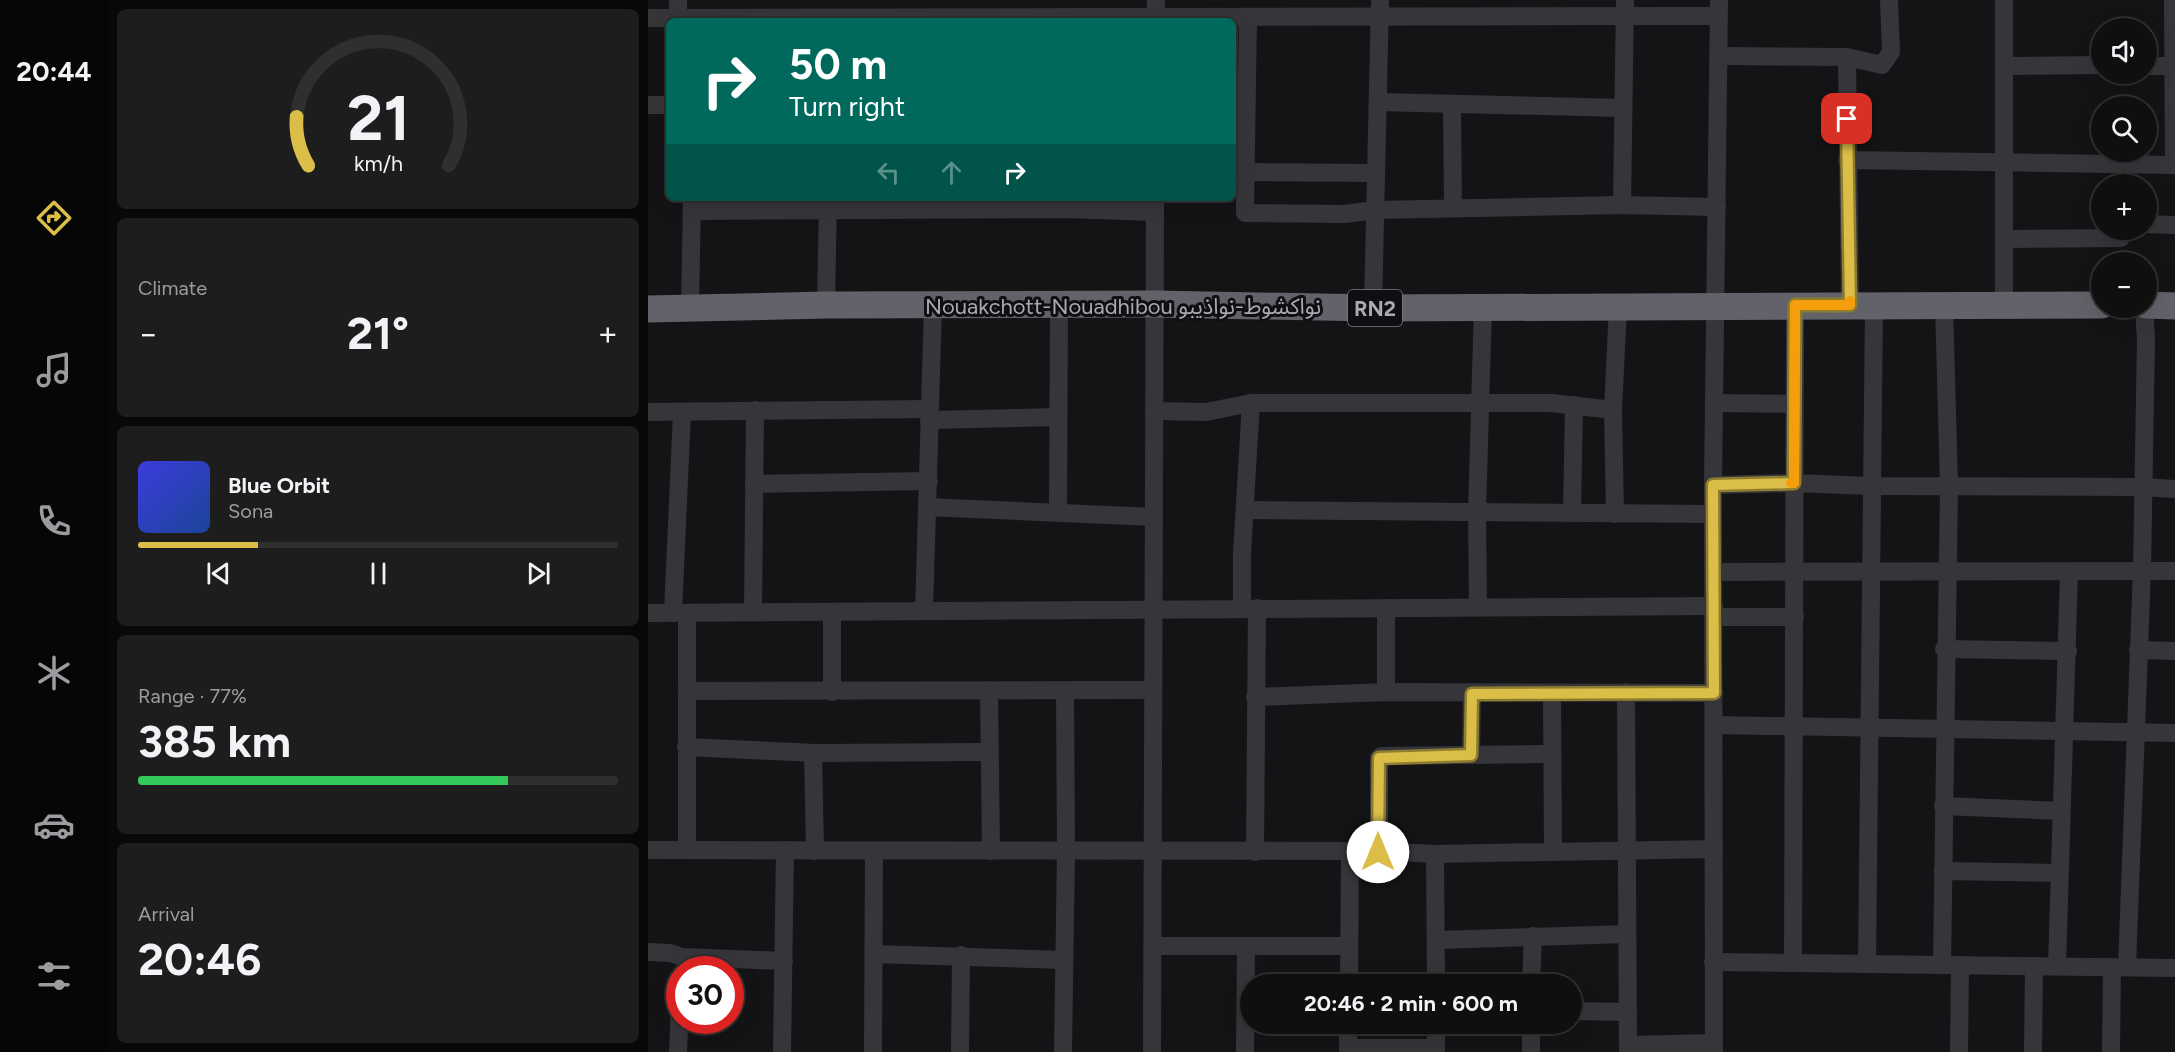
<!DOCTYPE html>
<meta charset="utf-8">
<style>
:root{--surface:#0f0f10;--page:#1d1d1e;--text:#f1f3f6;--muted:#9b9c9f;--line:#2f2f30;--accent:#dabe48}
body{margin:0;font-family:Figtree,"Noto Sans Arabic",sans-serif;background:var(--page);color:var(--text);height:100vh;display:flex;flex-direction:column;font-size:22px;white-space:nowrap}
*{box-sizing:border-box;margin:0}
p{font-size:20px;color:var(--muted)}
.icon{flex:none;width:33px;height:33px;fill:none;stroke:currentColor;stroke-width:2;stroke-linecap:round;stroke-linejoin:round}
.map{position:relative;flex:1;overflow:hidden}
.side{display:flex;flex-direction:column;gap:9px;padding:9px;background:#080809;width:540px}
.side>*{flex:none}
.hud{position:absolute;left:18px;top:18px;width:570px;height:183px;border-radius:9px;box-shadow:0 6px 24px #0002,0 0 0 2px var(--line);background:#00695c;color:#fff;overflow:hidden}
.tools{position:absolute;left:1443px;top:18px;display:grid;gap:12px}
.tools a{display:grid;place-items:center;width:66px;height:66px;border-radius:50%;background:var(--surface);box-shadow:0 6px 24px #0002,0 0 0 2px var(--line);font-size:30px}
.speed{position:absolute;left:18px;top:956px;display:flex;gap:12px;font-size:30px;font-weight:700;text-align:center}
.speed>*{display:grid;place-content:center;width:78px;height:78px;border-radius:50%;background:var(--surface);box-shadow:0 6px 24px #0002,0 0 0 2px var(--line);line-height:1}
.speed .limit{border:9px solid #d22;background:#fff;color:#111}
.pin{position:absolute;display:grid;place-items:center;width:51px;height:51px;color:#fff;margin:-26px;border-radius:12px;box-shadow:0 3px 9px #0006}
.me{position:absolute;width:66px;margin:-33px;rotate:0deg;stroke-linejoin:round;filter:drop-shadow(0 0 4px #0008)}
.turn{display:flex;align-items:center;gap:21px;height:126px;padding:0 24px;font-size:27px}
.turn .icon{width:78px;height:78px;stroke-width:2.5}
.turn b{display:block;font-size:42px;line-height:51px}
.lanes{display:flex;align-items:center;height:57px;padding:0 24px;background:#0003;justify-content:center;gap:30px;direction:ltr}
.lanes .off{opacity:.35}
.big{font-size:45px;font-weight:700;line-height:1.1}
.side .tile{flex:1;display:flex;flex-direction:column;justify-content:center;gap:9px;min-width:0;padding:0 21px;border-radius:9px;background:var(--page)}
.side .dial{align-items:center;gap:0}
.dial svg{height:156px;overflow:visible;fill:none;stroke:var(--line);stroke-width:7;stroke-linecap:round;text-anchor:middle}
.dial text{fill:var(--text);stroke:none}
.song{display:flex;align-items:center;gap:18px}
.cover{width:72px;height:72px;border-radius:9px;background:linear-gradient(135deg,hsl(240 70% 55%),hsl(220 70% 35%))}
.played{height:6px;border-radius:3px;background:linear-gradient(90deg,var(--accent) 25%,var(--line) 25%)}
.keys{display:flex;justify-content:space-around;direction:ltr}
.heat{display:flex;justify-content:space-between;align-items:center;font-size:33px;direction:ltr}
.charge{height:9px;border-radius:4px;background:linear-gradient(90deg,#34c759 77%,var(--line) 0)}
.trip{position:absolute;left:592px;top:974px;width:342px;height:60px;border-radius:30px;background:var(--surface);box-shadow:0 6px 24px #0002,0 0 0 2px var(--line);font-weight:700;line-height:60px;text-align:center}
main{display:flex;flex:1;min-height:0}
.tab-bar{display:flex;flex-direction:column;width:108px;justify-content:space-around;align-items:center;background:#060606;color:var(--muted)}
.tab-bar .icon{width:42px;height:42px}
.tab-bar .selected{color:var(--accent)}
.tab-bar b{font-size:27px;color:var(--text)}
.map>svg:first-child{display:block}
.lines{fill:none;stroke-linecap:round;stroke-linejoin:round}
.minor{stroke:#36363a;stroke-width:18}
.highway{stroke:#62636a;stroke-width:27}
.route-casing{stroke:#8e7c2f;stroke-width:15}
.route{stroke:#dabe48;stroke-width:10}
.slow{stroke:#f59e0b;stroke-width:10}
.labels{text-anchor:middle;dominant-baseline:central;stroke-width:6;stroke-linejoin:round;paint-order:stroke}
.shield{fill:#0f0f11;stroke:#7a7c83;stroke-width:1.5}
.shield-label{font-size:21px;font-weight:bold;fill:#a8aab4}
.street-label{font-size:22px;fill:#a8aab4;stroke:#0f0f11}
</style>
<main>
<nav class="tab-bar">
<b>20:44</b>
<svg class="icon selected" aria-label="directions" viewBox="0 0 24 24"><path d="M12 3l9 9-9 9-9-9zM9 14v-3h6M13 9l2 2-2 2"/></svg>
<svg class="icon" aria-label="music" viewBox="0 0 24 24"><path d="M9 18V5l10-2v13"/><circle cx="6" cy="18" r="3"/><circle cx="16" cy="16" r="3"/></svg>
<svg class="icon" aria-label="phone" viewBox="0 0 24 24"><path d="M5 4h4l2 5-3 2q2 4 5 5l2-3 5 2v4C11 20 4 13 5 4z"/></svg>
<svg class="icon" aria-label="climate" viewBox="0 0 24 24"><path d="M12 3v18M4 7l16 10M4 17L20 7"/></svg>
<svg class="icon" aria-label="car" viewBox="0 0 24 24"><path d="M5 17H2v-5l4-1 3-4h7l3 4 3 1v5h-3M9 17h6M6 11h13"/><circle cx="7" cy="17" r="2"/><circle cx="17" cy="17" r="2"/></svg>
<svg class="icon" aria-label="filters" viewBox="0 0 24 24"><path d="M4 7h16M4 17h16"/><circle cx="9" cy="7" r="2"/><circle cx="15" cy="17" r="2"/></svg>
</nav>
<section class="side">
<div class="tile dial"><svg viewBox="0 0 100 80">
<path d="M14 69A42 42 0 1 1 86 69"/>
<path d="M14 69A42 42 0 0 1 8 44" stroke="#dabe48"/>
<text x="50" y="56" font-size="32" font-weight="700">21</text>
<text x="50" y="72" font-size="11">km/h</text>
</svg></div>
<div class="tile"><p>Climate</p>
<div class="heat"><a>−</a><b class="big">21°</b><a>+</a></div>
</div>
<div class="tile">
<div class="song"><i class="cover"></i><div><b>Blue Orbit</b><p>Sona</p></div></div>
<div class="played"></div>
<div class="keys"><svg class="icon" aria-label="previous" viewBox="0 0 24 24"><path d="M18 5L8 12l10 7zM5 5v14"/></svg><svg class="icon" aria-label="pause" viewBox="0 0 24 24"><path d="M8 5v14M16 5v14"/></svg><svg class="icon" aria-label="next" viewBox="0 0 24 24"><path d="M6 5l10 7-10 7zM19 5v14"/></svg></div>
</div>
<div class="tile"><p>Range · 77%</p><b class="big">385 km</b><div class="charge"></div></div>
<div class="tile"><p>Arrival</p><b class="big">20:46</b></div>
</section>
<div class="map">
<svg width="1527" height="1052" viewBox="0 0 1527 1052">
<rect width="100%" height="100%" fill="#141416"/>
<g class="lines">
<g class="minor">
<polyline points="1356,0 1356,306"/>
<polyline points="1525,0 1526,165"/>
<polyline points="600,17 597,213 697,214 727,210 974,205 1069,207"/>
<polyline points="0,18 1071,16"/>
<polyline points="30,18 30,0"/>
<polyline points="507,21 508,0"/>
<polyline points="1071,56 1199,57 1234,65 1243,52 1241,0"/>
<polyline points="1199,57 1202,305"/>
<polyline points="1356,66 1454,65"/>
<polyline points="1498,66 1526,66"/>
<polyline points="730,102 975,108"/>
<polyline points="0,105 21,105"/>
<polyline points="804,105 805,208"/>
<polyline points="1199,160 1527,165"/>
<polyline points="598,172 728,173"/>
<polyline points="974,205 977,0"/>
<polyline points="44,211 416,209 507,212"/>
<polyline points="1498,224 1527,225"/>
<polyline points="1357,239 1473,238"/>
<polyline points="178,305 180,198"/>
<polyline points="725,308 732,0"/>
<polyline points="42,309 44,198"/>
<polyline points="1066,403 1146,404"/>
<polyline points="506,411 558,412 603,403 903,403 965,410"/>
<polyline points="0,412 281,409"/>
<polyline points="281,420 410,417"/>
<polyline points="106,484 281,481"/>
<polyline points="1065,485 1146,483 1223,486 1495,487 1527,489"/>
<polyline points="280,507 506,517"/>
<polyline points="597,510 1065,514"/>
<polyline points="410,511 411,305"/>
<polyline points="924,513 926,405"/>
<polyline points="967,514 965,410 970,306"/>
<polyline points="1066,572 1527,571"/>
<polyline points="830,607 829,512 835,306"/>
<polyline points="594,608 594,553 603,403"/>
<polyline points="738,608 738,692"/>
<polyline points="276,611 285,305"/>
<polyline points="105,612 107,410"/>
<polyline points="0,613 1066,606"/>
<polyline points="25,613 34,413"/>
<polyline points="39,614 39,850"/>
<polyline points="1066,617 1147,617"/>
<polyline points="1296,649 1420,651"/>
<polyline points="1490,650 1527,651"/>
<polyline points="39,691 505,690"/>
<polyline points="184,692 184,612"/>
<polyline points="341,692 343,851"/>
<polyline points="978,692 980,1052"/>
<polyline points="904,693 905,851"/>
<polyline points="607,697 738,692 1066,693"/>
<polyline points="1066,725 1527,733"/>
<polyline points="38,747 167,753 341,752"/>
<polyline points="165,753 167,851"/>
<polyline points="823,755 824,694"/>
<polyline points="1295,806 1413,811"/>
<polyline points="0,850 731,851 787,854 1066,849"/>
<polyline points="731,851 731,758 733,756 904,754"/>
<polyline points="607,852 609,608"/>
<polyline points="787,854 788,984"/>
<polyline points="1295,871 1411,873"/>
<polyline points="788,940 979,934"/>
<polyline points="505,946 701,946"/>
<polyline points="0,952 22,953 35,957 136,961"/>
<polyline points="226,954 416,960"/>
<polyline points="1065,962 1527,968"/>
<polyline points="1145,963 1147,305"/>
<polyline points="1219,964 1226,306"/>
<polyline points="1294,965 1301,487 1296,304"/>
<polyline points="1409,966 1421,572"/>
<polyline points="1479,967 1494,570 1498,339 1496,308"/>
<polyline points="701,984 702,852"/>
<polyline points="883,984 885,936"/>
<polyline points="924,1011 980,1012"/>
<polyline points="700,1023 700,1052"/>
<polyline points="980,1045 1066,1043"/>
<polyline points="700,1048 788,1048"/>
<polyline points="30,1052 32,1004"/>
<polyline points="134,1052 137,850"/>
<polyline points="225,1052 226,852"/>
<polyline points="312,1052 313,955"/>
<polyline points="415,1052 418,851 417,691"/>
<polyline points="504,1052 507,198"/>
<polyline points="597,1052 598,946"/>
<polyline points="788,1052 788,1023"/>
<polyline points="883,1052 883,1023"/>
<polyline points="1066,1052 1065,485 1071,0"/>
<polyline points="1311,1052 1312,965"/>
<polyline points="1385,1052 1386,966"/>
<polyline points="1463,1052 1464,967"/>
</g>
<g class="highway">
<polyline points="1498,305 1527,306"/>
<polyline points="0,309 178,305 507,304 725,308 1454,305"/>
</g>
</g>
<g class="lines">
<defs>
<polyline id="route" points="730,852 731,758 823,755 824,694 1066,693 1065,485 1146,483 1147,305 1202,305 1199,119"/>
</defs>
<use href="#route" class="route-casing"/>
<use href="#route" class="route"/>
<polyline class="slow" points="1143,483 1146,483 1147,305 1202,305 1202,301"/>
</g>
<g class="labels">
<rect class="shield" x="700" y="290" width="54" height="36" rx="4.5"/>
<g class="shield-label">
<text x="727" y="308">RN2</text>
</g>
<g class="street-label">
<text x="475" y="306">Nouakchott-Nouadhibou نواكشوط-نواذيبو</text>
</g>
</g>
</svg>
<div class="tools">
<a><svg class="icon" aria-label="sound" viewBox="0 0 24 24"><path d="M4 9h4l5-4v14l-5-4H4zM17 9q2 3 0 6"/></svg></a>
<a><svg class="icon" aria-label="search" viewBox="0 0 24 24"><circle cx="10" cy="10" r="6"/><path d="M15 15l6 6"/></svg></a>
<a>+</a>
<a>−</a>
</div>
<div class="speed"><div class="limit">30</div></div>
<div class="pin" style="left:1199px;top:119px;background:#d93025"><svg class="icon" aria-label="arrive" viewBox="0 0 24 24"><path d="M6 21V4h12l-3 4 3 4H6"/></svg></div>
<svg class="me" style="left:730px;top:852px" viewBox="-20 -20 40 40"><circle r="19" fill="#fff"/><path d="M0-13L10 11 0 6-10 11z" fill="#dabe48"/></svg>
<div class="trip">20:46 · 2 min · 600 m</div>
<div class="hud">
<div class="turn"><svg class="icon" aria-label="right" viewBox="0 0 24 24"><path d="M7 20v-9h11M14 6l5 5-5 5"/></svg><div><b>50 m</b>Turn right</div></div>
<div class="lanes"><svg class="icon off" aria-label="left" viewBox="0 0 24 24"><path d="M17 20v-9H6M10 6l-5 5 5 5"/></svg><svg class="icon off" aria-label="ahead" viewBox="0 0 24 24"><path d="M12 20V5M6 11l6-6 6 6"/></svg><svg class="icon" aria-label="right" viewBox="0 0 24 24"><path d="M7 20v-9h11M14 6l5 5-5 5"/></svg></div>
</div>
</div>
</main>
